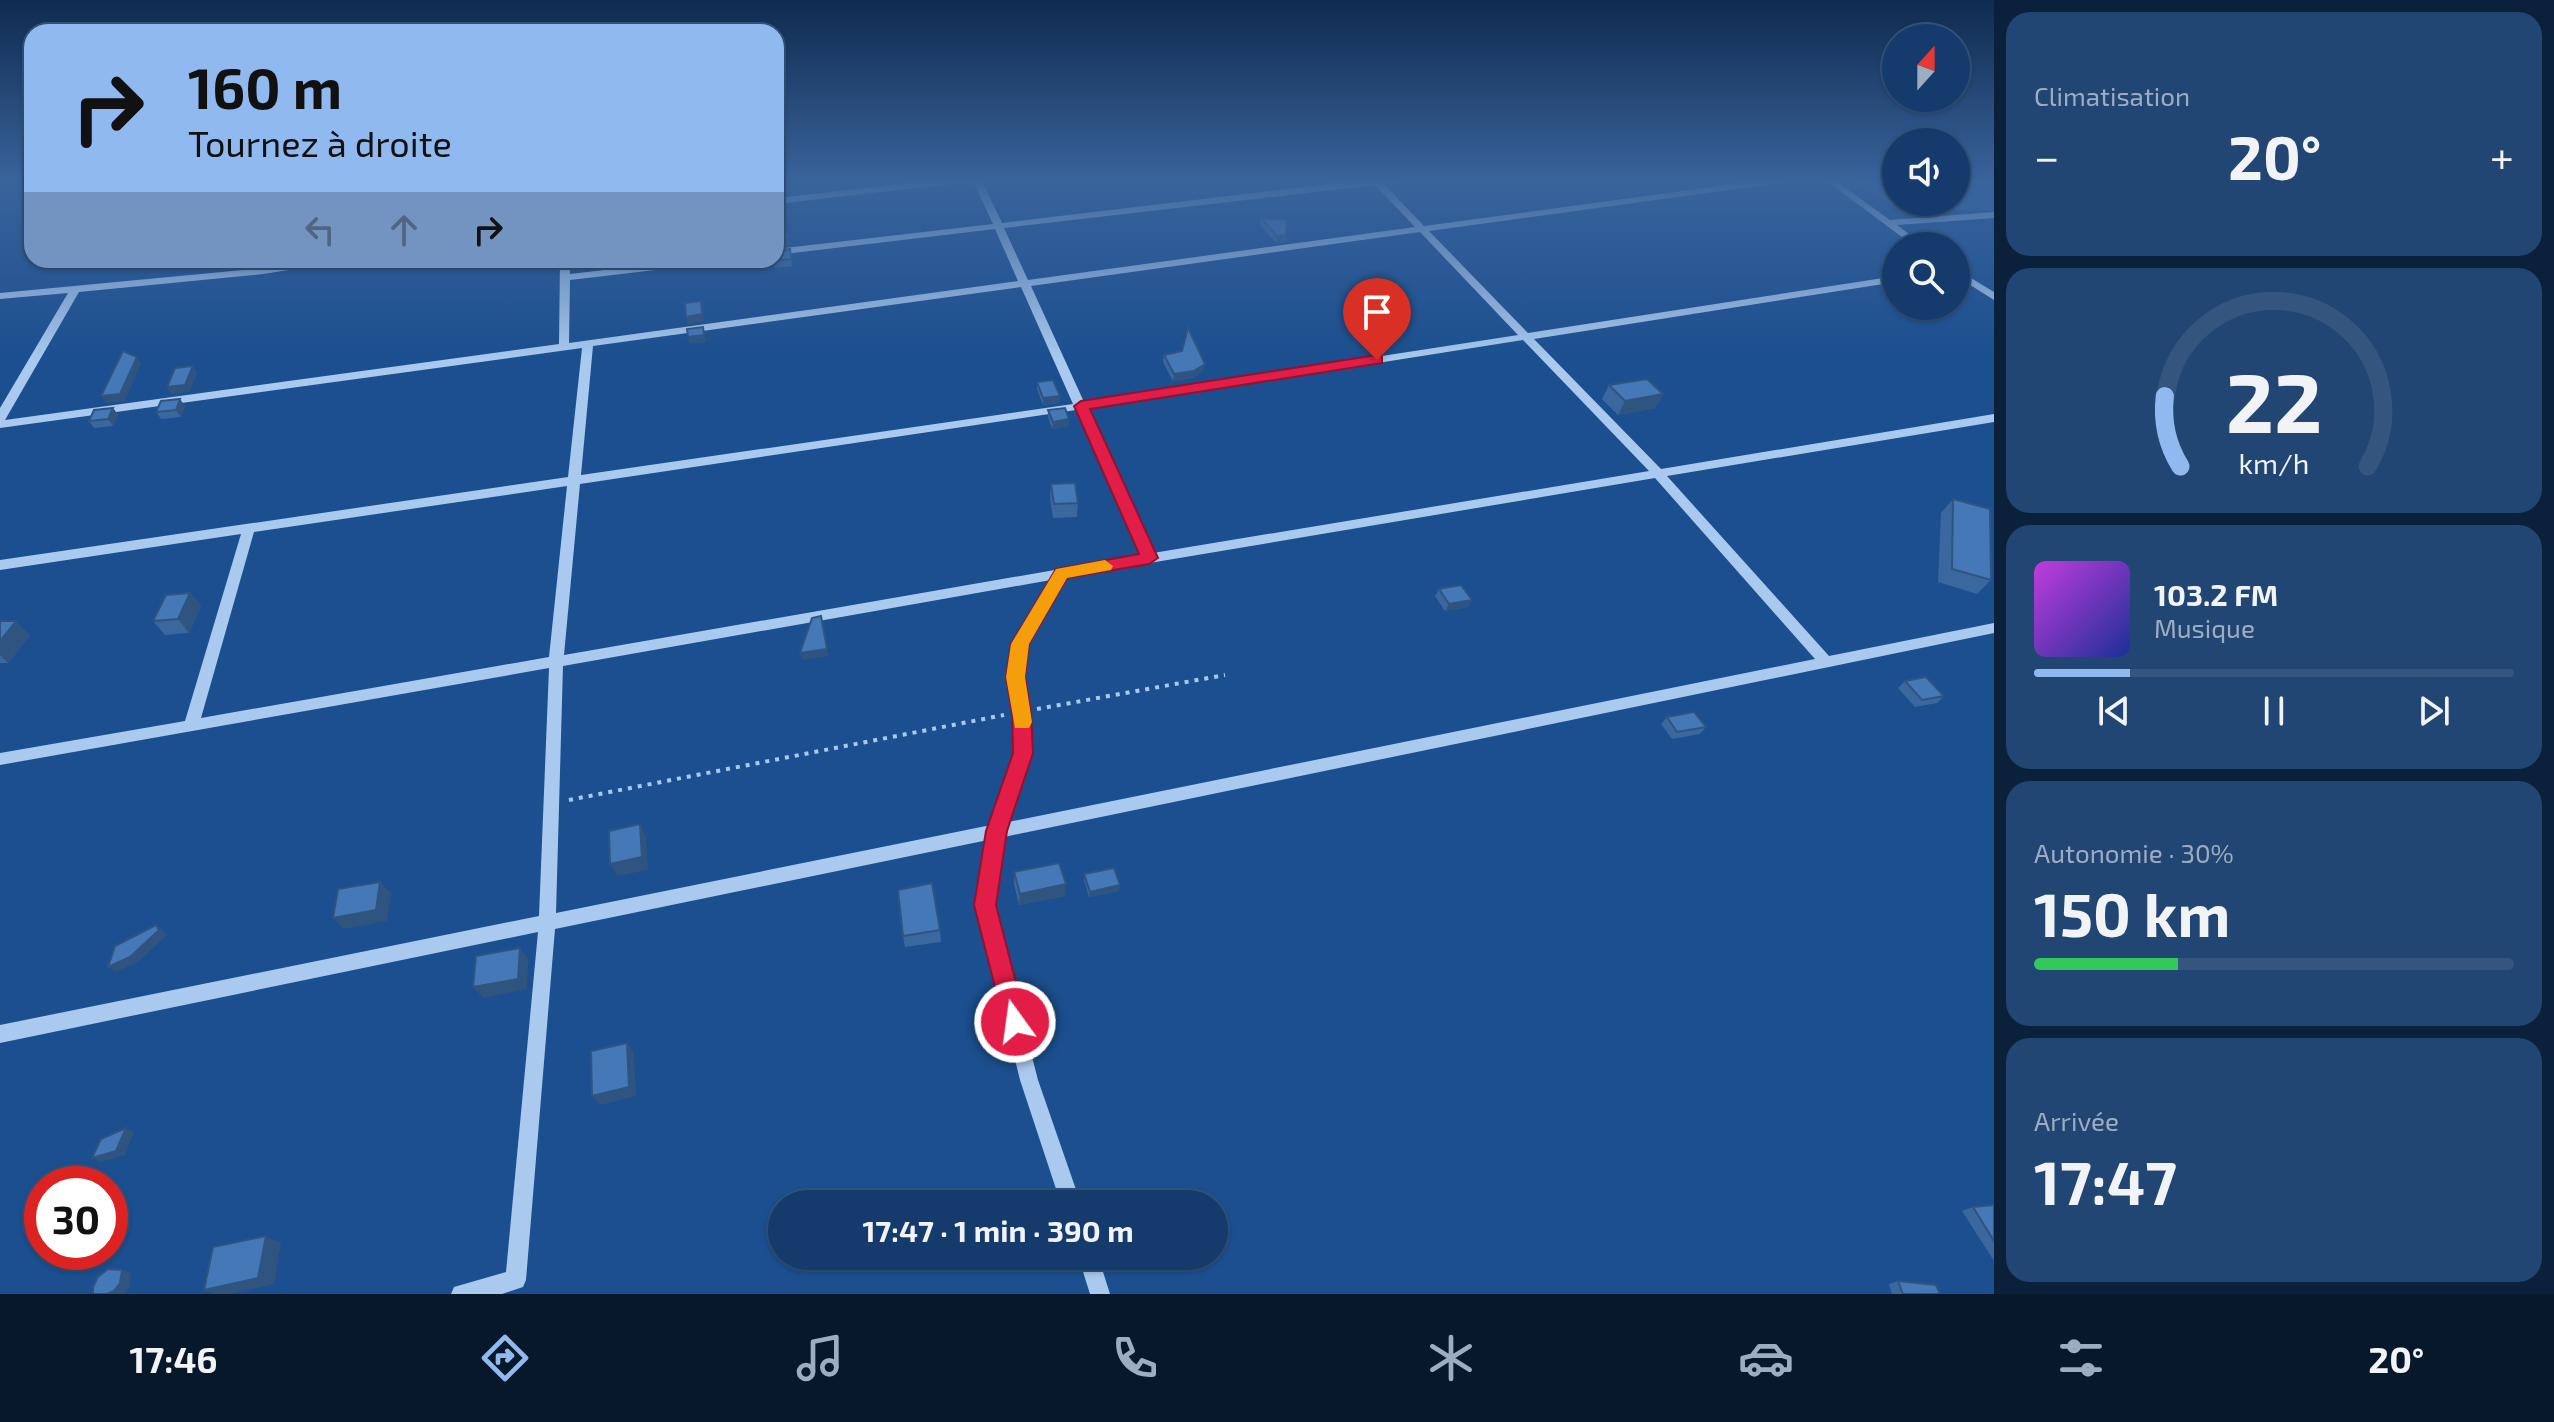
<!DOCTYPE html>
<html lang="fr">
<meta charset="utf-8">
<style>
:root{--surface:#143b6b;--page:#214673;--text:#f1f3f6;--muted:#9dadc1;--line:#33557e;--accent:#90b9f0}
body{margin:0;font-family:"Exo 2",sans-serif;background:var(--page);color:var(--text);height:100vh;display:flex;flex-direction:column;font-size:30px;white-space:nowrap}
*{box-sizing:border-box;margin:0}
p{font-size:26px;color:var(--muted)}
.icon{flex:none;width:44px;height:44px;fill:none;stroke:currentColor;stroke-width:2;stroke-linecap:round;stroke-linejoin:round}
.map{position:relative;flex:1;overflow:hidden}
.drawer{display:flex;flex-direction:column;gap:12px;padding:12px;background:#0b203b;width:560px}
.drawer>*{flex:none}
.hud{position:absolute;left:24px;top:24px;width:760px;height:244px;border-radius:24px;box-shadow:0 2px 6px #0004,0 0 0 2px var(--line);background:#90b9f0;color:#111;overflow:hidden}
.needle{width:52px;rotate:21deg}
.controls{position:absolute;left:1882px;top:24px;display:grid;gap:16px}
.controls a{display:grid;place-items:center;width:88px;height:88px;border-radius:50%;background:var(--surface);box-shadow:0 2px 6px #0004,0 0 0 2px var(--line);font-size:40px}
.speed{position:absolute;left:24px;top:1166px;display:flex;gap:16px;font-size:40px;font-weight:700;text-align:center}
.speed>*{display:grid;place-content:center;width:104px;height:104px;border-radius:50%;background:var(--surface);box-shadow:0 2px 6px #0004,0 0 0 2px var(--line);line-height:1}
.speed .limit{border:12px solid #d22;background:#fff;color:#111}
.pin{position:absolute;display:grid;place-items:center;width:68px;height:68px;color:#fff;margin:-82px -34px;border-radius:50% 50% 50% 0;rotate:-45deg;box-shadow:0 0 8px #0007}
.pin .icon{rotate:45deg}
.me{position:absolute;width:88px;margin:-44px;rotate:346deg;stroke-linejoin:round;filter:drop-shadow(0 0 6px #0008)}
.turn{display:flex;align-items:center;gap:28px;height:168px;padding:0 32px;font-size:36px}
.turn .icon{width:104px;height:104px;stroke-width:2.5}
.turn b{display:block;font-size:56px;line-height:68px}
.lanes{display:flex;align-items:center;height:76px;padding:0 32px;background:#0003;justify-content:center;gap:40px;direction:ltr}
.lanes .off{opacity:.35}
.big{font-size:60px;font-weight:700;line-height:1.1}
.drawer .widget{flex:1;display:flex;flex-direction:column;justify-content:center;gap:12px;min-width:0;padding:0 28px;border-radius:24px;background:var(--page)}
.drawer .dial{align-items:center;gap:0}
.dial svg{height:208px;overflow:visible;fill:none;stroke:var(--line);stroke-width:7;stroke-linecap:round;text-anchor:middle}
.dial text{fill:var(--text);stroke:none}
.song{display:flex;align-items:center;gap:24px}
.cover{width:96px;height:96px;border-radius:12px;background:linear-gradient(135deg,hsl(290 70% 55%),hsl(230 70% 35%))}
.played{height:8px;border-radius:4px;background:linear-gradient(90deg,var(--accent) 20%,var(--line) 20%)}
.keys{display:flex;justify-content:space-around;direction:ltr}
.heat{display:flex;justify-content:space-between;align-items:center;font-size:44px;direction:ltr}
.charge{height:12px;border-radius:6px;background:linear-gradient(90deg,#34c759 30%,var(--line) 0)}
.trip{position:absolute;left:768px;top:1190px;width:460px;height:80px;border-radius:40px;background:var(--surface);box-shadow:0 2px 6px #0004,0 0 0 2px var(--line);font-weight:700;line-height:80px;text-align:center}
.dock{display:flex;height:128px;justify-content:space-around;align-items:center;background:#08182b;color:var(--muted)}
.dock .icon{width:56px;height:56px}
.dock .active{color:var(--accent)}
.dock b{font-size:36px;color:var(--text)}
main{display:flex;flex:1;min-height:0}
.map>svg:first-child{display:block}
.green{fill:#2e69ad}
.lines{fill:none;stroke-linecap:round;stroke-linejoin:round}
.path{stroke:#a9c9ee;stroke-width:4;stroke-dasharray:4 6;stroke-linecap:butt}
.minor{fill:#a9c9ee;fill-rule:evenodd}
.wall{fill:#3a679d}
.shaded-wall{fill:#305480}
.building{fill:#4478b7;stroke:#305480;stroke-width:2}
.route{fill:#e11d48;stroke:#92132f;stroke-width:2}
.slow{fill:#f59e0b}
</style>
<main>
<div class="map">
<svg width="1994" height="1294" viewBox="0 0 1994 1294">
<rect width="100%" height="100%" fill="#1b4f8f"/>
<polygon class="green" points="1850,179 1896,179 1896,202 1956,202 1956,179 1994,179 1994,211 1897,209"/>
<g class="lines">
<g class="path">
<polyline points="1037,709 1225,675"/>
<polyline points="569,800 1004,715"/>
</g>
<g class="minor">
<path d="M948 179H981L1002 223 1370 179H1406L1402 182 1384 184 1424 226 1770 179H1791L1787 182 1429 231 1528 333 1896 276V282L1534 339 1661 469 1994 414V422L1667 476 1829 656 1994 623V633L1004 837 993 905 1038 1080 1081 1204H1061L1020 1080 977 905 988 840 555 929 526 1280 523 1287 502 1294H451L454 1287 506 1272 538 932 0 1043V1025L539 916 549 668 0 765V753L185 721 241 534 0 570V560L568 477 582 348 0 428V408L68 293 0 299V293L263 268 315 260H339L334 263 263 274 79 292 5 420 559 344 560 260H570V274L690 260H720L715 263 570 280 569 343 1018 281 995 229 776 255V249L993 224 972 179 968 182 776 204V198ZM1375 185 1415 227 1028 280 1004 228ZM1420 232 1518 335 1084 402 1031 286ZM1021 287 1073 404 581 475 593 346ZM1523 340 1649 471 1153 553 1087 409ZM1076 410 1141 555 564 655 580 484ZM1655 478 1815 659 1008 822 1031 753 1029 712 1022 677 1027 644 1066 577ZM567 486 549 657 201 718 254 532ZM1051 580 1013 644 1008 677 1015 712V753L991 825 556 913 563 666Z"/>
<polygon points="1824,179 1833,179 1890,220 1994,212 1994,218 1897,225 1925,246 1914,246"/>
<polygon points="1956,269 1994,292 1994,300 1956,276"/>
<polygon points="1078,1256 1098,1256 1110,1294 1090,1294"/>
</g>
</g>
<g class="wall">
<polygon points="1261,218 1286,235 1285,242 1276,243 1260,225"/>
<polygon points="790,249 792,266 774,268 772,260"/>
<polygon points="1164,355 1203,371 1193,378 1173,381 1163,362"/>
<polygon points="1037,382 1060,396 1059,403 1043,405 1037,389"/>
<polygon points="1609,385 1663,394 1655,408 1618,415 1602,399"/>
<polygon points="185,406 181,417 161,419 156,412"/>
<polygon points="113,408 118,415 113,426 94,428 89,421"/>
<polygon points="1048,410 1069,426 1052,429 1048,417"/>
<polygon points="1051,484 1078,503 1077,517 1053,518 1050,498"/>
<polygon points="1953,499 1991,580 1977,594 1938,582 1941,513"/>
<polygon points="1439,589 1468,607 1445,611 1435,596"/>
<polygon points="190,593 201,606 189,633 165,635 153,621"/>
<polygon points="0,621 30,635 8,663 0,663"/>
<polygon points="1905,681 1944,696 1937,703 1915,707 1898,688"/>
<polygon points="1667,717 1706,727 1700,734 1672,739 1661,724"/>
<polygon points="1014,872 1065,896 1019,905 1014,884"/>
<polygon points="1084,874 1119,891 1089,897 1084,880"/>
<polygon points="940,930 941,942 905,947 903,936"/>
<polygon points="1994,1205 1994,1261 1962,1211 1973,1207"/>
<polygon points="1898,1281 1940,1294 1892,1294 1889,1284"/>
</g>
<g class="shaded-wall">
<polygon points="1286,235 1285,242 1276,243 1277,236"/>
<polygon points="788,238 790,244 776,247 776,240"/>
<polygon points="701,301 704,321 688,324 686,317"/>
<polygon points="703,327 706,342 689,344 688,337"/>
<polygon points="137,357 141,364 125,401 106,403 101,396"/>
<polygon points="1205,364 1203,371 1193,378 1173,381 1174,374"/>
<polygon points="193,366 197,373 190,392 171,394 167,387"/>
<polygon points="1663,394 1655,408 1618,415 1625,401"/>
<polygon points="1060,396 1059,403 1043,405 1043,398"/>
<polygon points="180,399 185,406 181,417 176,410"/>
<polygon points="113,408 118,415 113,426 108,419"/>
<polygon points="1069,419 1069,426 1052,429 1053,422"/>
<polygon points="190,593 201,606 189,633 178,619"/>
<polygon points="1472,600 1468,607 1445,611 1449,604"/>
<polygon points="16,621 30,635 8,663 0,655 0,641"/>
<polygon points="827,649 828,656 802,660 800,653"/>
<polygon points="640,824 646,837 648,870 617,876 610,864"/>
<polygon points="380,882 391,893 387,921 344,929 333,918"/>
<polygon points="1066,884 1065,896 1019,905 1020,894"/>
<polygon points="1120,885 1119,891 1089,897 1090,892"/>
<polygon points="156,925 163,930 167,935 138,962 116,972 108,967"/>
<polygon points="520,948 528,959 527,989 483,998 473,987"/>
<polygon points="627,1043 634,1053 636,1096 600,1105 592,1096"/>
<polygon points="126,1128 134,1132 125,1155 101,1162 92,1158"/>
<polygon points="266,1236 281,1243 274,1284 231,1294 214,1294 204,1290"/>
<polygon points="122,1270 131,1273 130,1286 124,1294 107,1294"/>
</g>
<g class="building">
<polygon points="1261,218 1287,220 1286,235 1277,236"/>
<polygon points="788,233 788,238 776,240 776,234"/>
<polygon points="790,249 791,259 772,261 776,260 776,251"/>
<polygon points="701,301 702,314 686,317 685,303"/>
<polygon points="703,327 704,335 688,337 687,329"/>
<polygon points="1188,328 1205,364 1194,371 1174,374 1164,355 1182,351"/>
<polygon points="123,351 137,357 120,394 101,396"/>
<polygon points="193,366 185,385 167,387 175,368"/>
<polygon points="1647,379 1663,394 1625,401 1609,385"/>
<polygon points="1053,380 1060,396 1043,398 1037,382"/>
<polygon points="180,399 176,410 156,412 161,401"/>
<polygon points="113,408 108,419 89,421 94,410"/>
<polygon points="1065,408 1069,419 1053,422 1048,410"/>
<polygon points="1075,483 1078,503 1054,504 1051,484"/>
<polygon points="1953,499 1990,509 1991,580 1952,569"/>
<polygon points="1461,585 1472,600 1449,604 1439,589"/>
<polygon points="190,593 178,619 153,621 166,595"/>
<polygon points="821,616 827,649 800,653 812,618"/>
<polygon points="0,621 16,621 0,641"/>
<polygon points="1926,677 1944,696 1922,700 1905,681"/>
<polygon points="1694,712 1706,727 1677,732 1667,717"/>
<polygon points="640,824 642,857 610,864 609,831"/>
<polygon points="1059,863 1066,884 1020,894 1014,872"/>
<polygon points="1114,868 1120,885 1090,892 1084,874"/>
<polygon points="380,882 376,910 333,918 338,889"/>
<polygon points="932,883 940,930 903,936 898,890"/>
<polygon points="156,925 159,930 130,957 108,967 115,946"/>
<polygon points="520,948 518,979 473,987 476,956"/>
<polygon points="627,1043 629,1087 592,1096 591,1051"/>
<polygon points="126,1128 116,1151 92,1158 101,1139"/>
<polygon points="1994,1205 1994,1241 1973,1207"/>
<polygon points="266,1236 258,1278 204,1290 213,1247"/>
<polygon points="108,1269 122,1270 120,1283 114,1291 107,1294 93,1294 93,1287 98,1277"/>
<polygon points="1898,1281 1936,1285 1940,1294 1903,1294"/>
</g>
<linearGradient id="sky" x2="0" y2="1"><stop stop-color="#0f2b4f"/><stop offset="0.5" stop-color="#39639b"/><stop offset="1" stop-color="#39639b" stop-opacity="0"/></linearGradient>
<rect width="1994" height="360" fill="url(#sky)"/>
<polygon class="route" points="1377,355 1382,357 1382,363 1090,409 1158,558 1149,564 1067,578 1029,644 1025,677 1031,712 1033,753 1007,831 996,905 1026,1022 1023,1030 1015,1034 1006,1030 974,905 986,831 1013,753 1012,712 1006,677 1011,644 1056,569 1139,554 1074,406 1081,401"/>
<polygon class="slow" points="1105,560 1113,566 1111,570 1067,578 1029,644 1025,677 1032,722 1029,728 1015,728 1006,677 1011,644 1056,569"/>
</svg>
<div class="controls">
<a><svg class="needle" viewBox="-14 -14 28 28"><path d="M0-13l5 13h-10z" fill="#e53935"/><path d="M0 13l5-13h-10z" fill="#9dadc1"/></svg></a>
<a><svg class="icon" aria-label="sound" viewBox="0 0 24 24"><path d="M4 9h4l5-4v14l-5-4H4zM17 9q2 3 0 6"/></svg></a>
<a><svg class="icon" aria-label="search" viewBox="0 0 24 24"><circle cx="10" cy="10" r="6"/><path d="M15 15l6 6"/></svg></a>
</div>
<div class="speed"><div class="limit">30</div></div>
<div class="pin" style="left:1377px;top:360px;background:#d93025"><svg class="icon" aria-label="arrive" viewBox="0 0 24 24"><path d="M6 21V4h12l-3 4 3 4H6"/></svg></div>
<svg class="me" style="left:1015px;top:1022px" viewBox="-20 -20 40 40"><circle r="17" fill="#e11d48" stroke="#fff" stroke-width="3"/><path d="M0-11L8 9 0 5-8 9z" fill="#fff"/></svg>
<div class="trip">17:47 · 1 min · 390 m</div>
<div class="hud">
<div class="turn"><svg class="icon" aria-label="right" viewBox="0 0 24 24"><path d="M7 20v-9h11M14 6l5 5-5 5"/></svg><div><b>160 m</b>Tournez à droite</div></div>
<div class="lanes"><svg class="icon off" aria-label="left" viewBox="0 0 24 24"><path d="M17 20v-9H6M10 6l-5 5 5 5"/></svg><svg class="icon off" aria-label="ahead" viewBox="0 0 24 24"><path d="M12 20V5M6 11l6-6 6 6"/></svg><svg class="icon" aria-label="right" viewBox="0 0 24 24"><path d="M7 20v-9h11M14 6l5 5-5 5"/></svg></div>
</div>
</div>
<section class="drawer">
<div class="widget"><p>Climatisation</p>
<div class="heat"><a>−</a><b class="big">20°</b><a>+</a></div>
</div>
<div class="widget dial"><svg viewBox="0 0 100 80">
<path d="M14 69A42 42 0 1 1 86 69"/>
<path d="M14 69A42 42 0 0 1 8 42" stroke="#90b9f0"/>
<text x="50" y="56" font-size="32" font-weight="700">22</text>
<text x="50" y="72" font-size="11">km/h</text>
</svg></div>
<div class="widget">
<div class="song"><i class="cover"></i><div><b>103.2 FM</b><p>Musique</p></div></div>
<div class="played"></div>
<div class="keys"><svg class="icon" aria-label="previous" viewBox="0 0 24 24"><path d="M18 5L8 12l10 7zM5 5v14"/></svg><svg class="icon" aria-label="pause" viewBox="0 0 24 24"><path d="M8 5v14M16 5v14"/></svg><svg class="icon" aria-label="next" viewBox="0 0 24 24"><path d="M6 5l10 7-10 7zM19 5v14"/></svg></div>
</div>
<div class="widget"><p>Autonomie · 30%</p><b class="big">150 km</b><div class="charge"></div></div>
<div class="widget"><p>Arrivée</p><b class="big">17:47</b></div>
</section>
</main>
<nav class="dock">
<b>17:46</b>
<svg class="icon active" aria-label="directions" viewBox="0 0 24 24"><path d="M12 3l9 9-9 9-9-9zM9 14v-3h6M13 9l2 2-2 2"/></svg>
<svg class="icon" aria-label="music" viewBox="0 0 24 24"><path d="M9 18V5l10-2v13"/><circle cx="6" cy="18" r="3"/><circle cx="16" cy="16" r="3"/></svg>
<svg class="icon" aria-label="phone" viewBox="0 0 24 24"><path d="M5 4h4l2 5-3 2q2 4 5 5l2-3 5 2v4C11 20 4 13 5 4z"/></svg>
<svg class="icon" aria-label="climate" viewBox="0 0 24 24"><path d="M12 3v18M4 7l16 10M4 17L20 7"/></svg>
<svg class="icon" aria-label="car" viewBox="0 0 24 24"><path d="M5 17H2v-5l4-1 3-4h7l3 4 3 1v5h-3M9 17h6M6 11h13"/><circle cx="7" cy="17" r="2"/><circle cx="17" cy="17" r="2"/></svg>
<svg class="icon" aria-label="filters" viewBox="0 0 24 24"><path d="M4 7h16M4 17h16"/><circle cx="9" cy="7" r="2"/><circle cx="15" cy="17" r="2"/></svg>
<b>20°</b>
</nav>
